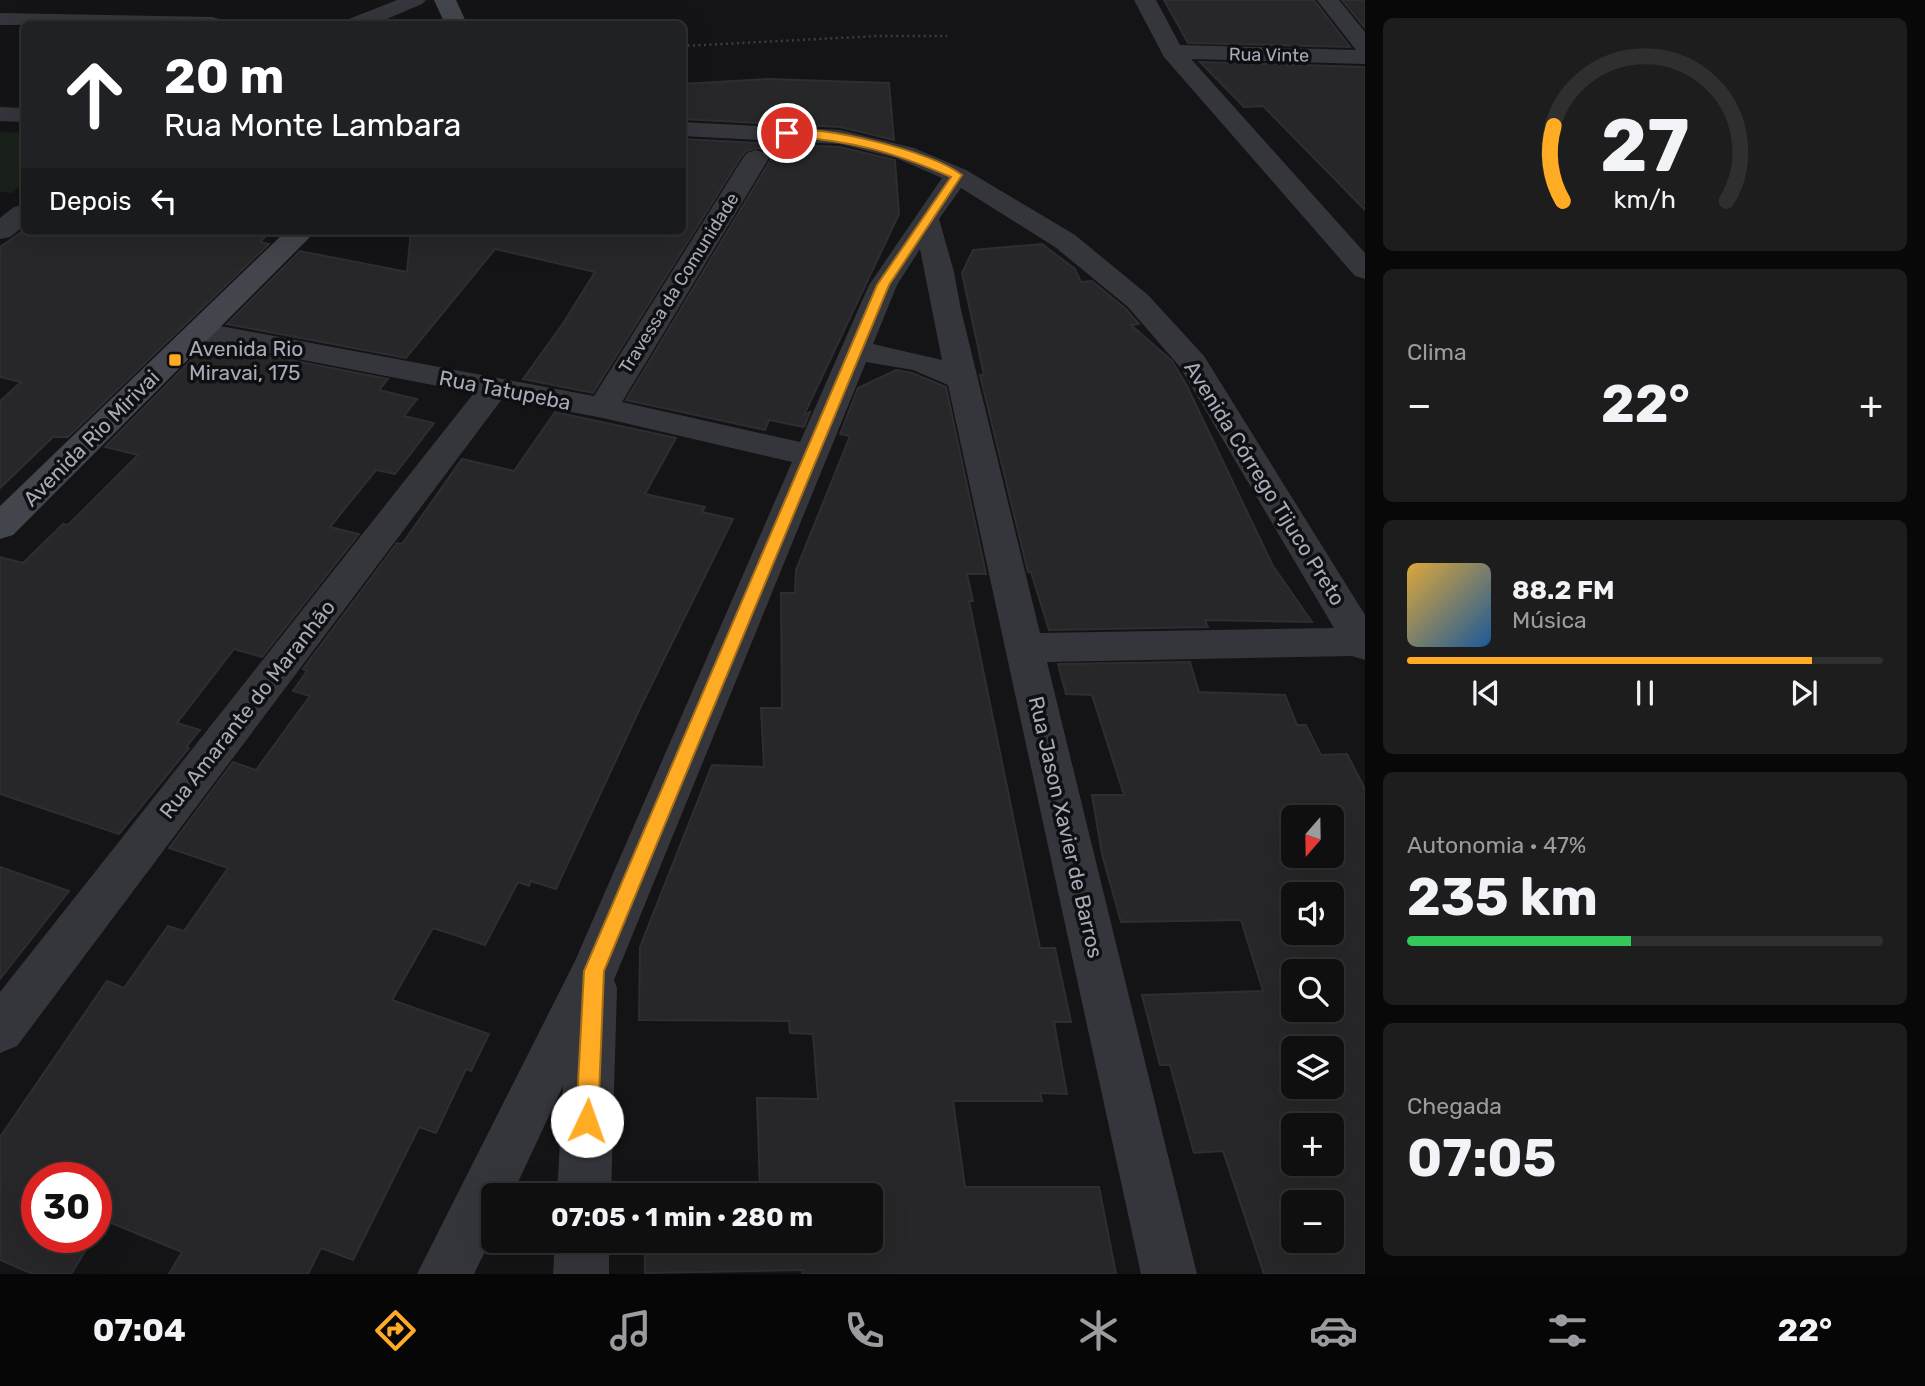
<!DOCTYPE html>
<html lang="pt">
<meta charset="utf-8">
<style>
:root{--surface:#0f0f10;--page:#1d1d1e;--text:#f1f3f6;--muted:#9b9c9f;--line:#2f2f30;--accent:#ffab23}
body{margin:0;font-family:Rubik,sans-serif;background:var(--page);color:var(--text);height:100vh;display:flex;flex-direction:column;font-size:26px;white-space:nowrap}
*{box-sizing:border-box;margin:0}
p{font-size:23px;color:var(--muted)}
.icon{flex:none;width:38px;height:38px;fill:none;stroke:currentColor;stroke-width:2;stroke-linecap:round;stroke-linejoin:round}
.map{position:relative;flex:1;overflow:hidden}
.side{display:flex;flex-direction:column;gap:18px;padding:18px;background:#080809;width:560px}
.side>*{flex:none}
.hud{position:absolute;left:21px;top:21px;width:665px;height:214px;border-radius:10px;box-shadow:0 7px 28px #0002,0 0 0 2px var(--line);background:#202124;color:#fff;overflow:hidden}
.needle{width:46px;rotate:200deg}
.fabs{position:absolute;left:1281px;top:805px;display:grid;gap:14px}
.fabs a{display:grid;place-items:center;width:63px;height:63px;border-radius:10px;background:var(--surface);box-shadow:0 7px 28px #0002,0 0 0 2px var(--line);font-size:35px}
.speed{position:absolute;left:21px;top:1162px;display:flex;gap:14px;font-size:35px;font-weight:700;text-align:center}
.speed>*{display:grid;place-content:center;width:91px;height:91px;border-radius:50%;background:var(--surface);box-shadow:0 7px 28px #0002,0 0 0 2px var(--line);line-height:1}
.speed .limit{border:10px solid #d22;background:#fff;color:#111}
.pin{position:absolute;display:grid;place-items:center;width:60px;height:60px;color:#fff;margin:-30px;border:4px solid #fff;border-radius:50%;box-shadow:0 2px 7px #0007}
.me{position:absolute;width:77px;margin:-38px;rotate:3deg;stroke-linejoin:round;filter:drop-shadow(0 0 5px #0008)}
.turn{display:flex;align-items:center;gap:24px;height:147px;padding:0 28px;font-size:32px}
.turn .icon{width:91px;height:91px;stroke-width:2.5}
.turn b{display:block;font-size:49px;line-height:60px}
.then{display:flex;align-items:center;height:66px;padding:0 28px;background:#0003;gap:14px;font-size:26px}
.big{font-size:52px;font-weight:700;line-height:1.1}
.side .widget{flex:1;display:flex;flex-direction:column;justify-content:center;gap:10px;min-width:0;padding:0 24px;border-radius:10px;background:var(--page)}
.side .dial{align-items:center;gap:0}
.dial svg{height:182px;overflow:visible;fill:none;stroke:var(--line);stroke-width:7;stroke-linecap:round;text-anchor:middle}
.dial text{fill:var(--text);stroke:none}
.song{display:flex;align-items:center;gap:21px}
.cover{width:84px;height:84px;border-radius:10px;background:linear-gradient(135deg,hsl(40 70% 55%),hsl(210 70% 35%))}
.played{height:7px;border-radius:4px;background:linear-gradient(90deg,var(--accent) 85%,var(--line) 85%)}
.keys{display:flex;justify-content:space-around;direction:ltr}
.heat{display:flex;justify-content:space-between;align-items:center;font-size:38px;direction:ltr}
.charge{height:10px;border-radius:5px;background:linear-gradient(90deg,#34c759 47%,var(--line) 0)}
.trip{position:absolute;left:481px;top:1183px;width:402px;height:70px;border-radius:10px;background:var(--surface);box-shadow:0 7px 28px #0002,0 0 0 2px var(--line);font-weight:700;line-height:70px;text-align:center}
.menu{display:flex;height:112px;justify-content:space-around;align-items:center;background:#060606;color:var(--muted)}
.menu .icon{width:49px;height:49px}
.menu .selected{color:var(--accent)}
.menu b{font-size:32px;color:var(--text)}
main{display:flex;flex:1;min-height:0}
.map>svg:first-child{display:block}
.green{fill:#1a211a}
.building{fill:#27272a;stroke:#2e2e32;stroke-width:2;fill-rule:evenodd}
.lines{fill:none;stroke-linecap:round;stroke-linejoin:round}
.path{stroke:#3b3d42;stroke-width:2.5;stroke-dasharray:2 3.5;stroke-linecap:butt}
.street{fill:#35363b;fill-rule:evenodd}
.secondary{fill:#43454c;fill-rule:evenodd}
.route{fill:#ffab23;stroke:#a66f17;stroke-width:2}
.poi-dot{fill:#ffab23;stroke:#0f0f11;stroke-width:2.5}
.labels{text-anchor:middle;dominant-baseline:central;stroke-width:7;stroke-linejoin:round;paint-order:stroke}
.far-street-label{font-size:18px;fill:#a5abb8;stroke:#0f0f11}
.poi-label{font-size:21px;fill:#a5abb8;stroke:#0f0f11;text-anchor:start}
.street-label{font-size:21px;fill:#a5abb8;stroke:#0f0f11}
</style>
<main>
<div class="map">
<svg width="1365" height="1274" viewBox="0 0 1365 1274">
<rect width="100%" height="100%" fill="#141416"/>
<polygon class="green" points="0,132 24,133 24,183 12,193 0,192"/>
<g class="building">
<polygon points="1164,0 1314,0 1350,47 1188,43"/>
<polygon points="1342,0 1365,0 1365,28"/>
<polygon points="1200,62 1365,67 1365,210 1263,106 1244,107"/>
<polygon points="767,79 889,83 894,140 840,127 682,119 682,84"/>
<polygon points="682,139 840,147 895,160 899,214 804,415 810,412 804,427 769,420 765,430 626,400 771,159 767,151 757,148 746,151 741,157 593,393 523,379 564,322 595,272 495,249 406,358 227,324 300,251 407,272 411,231 682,231"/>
<polygon points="23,231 271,231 260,242 269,244 68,437 53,437 0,488 0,401 21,382 0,377 0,247"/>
<polygon points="1042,244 1075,269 1081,282 1092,281 1126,309 1139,324 1131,325 1172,361 1186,384 1273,566 1312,622 1205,620 1208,627 1049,630 1031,572 1028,572 980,375 984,375 962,273 973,250"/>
<polygon points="207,344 388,379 379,390 417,399 404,416 434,423 395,474 376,470 330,527 359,534 262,657 234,649 177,723 200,730 186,747 189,748 119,834 0,794 0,557 23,563 63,524 68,525 138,455 105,447"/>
<polygon points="896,370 912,373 946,387 986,574 967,574 973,601 969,601 1040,948 1055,948 1071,1022 1054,1022 1067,1094 1040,1093 1042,1101 953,1101 965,1187 1099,1187 1116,1274 802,1274 803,1270 645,1273 645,1241 872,1241 872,1195 644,1195 760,1191 757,1098 818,1099 813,1034 790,1033 789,1021 639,1020 640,947 712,765 764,767 761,708 782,708 781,593 795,593 796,570 850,436 840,434 858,388"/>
<polygon points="555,412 676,438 645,494 705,507 702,512 733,519 642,704 556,889 531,881 529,886 518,882 485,945 433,928 392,1000 489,1034 471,1071 466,1069 436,1133 419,1127 353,1260 321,1248 308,1274 169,1274 182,1252 104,1220 96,1234 96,1178 37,1178 37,1237 94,1237 71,1274 33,1274 0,1260 0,1137 107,981 124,988 168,926 184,931 228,868 169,848 233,762 256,770 310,696 293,691 307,671 303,669 397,543 402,544 462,459 514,471"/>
<path d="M1190 662 1199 692 1285 695 1297 725H1306L1321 755 1347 754 1365 789V1274H1264L1223 1151 1194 1153 1170 1065H1160L1142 995 1263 991 1241 920 1121 922 1102 854 1092 795H1124L1092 695 1066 694 1058 664ZM1293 817H1332V856H1293ZM1293 894H1332V933H1293ZM1293 971H1332V1010H1293ZM1293 1048H1332V1087H1293ZM1293 1125H1332V1164H1293ZM1293 1202H1332V1241H1293Z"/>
<polygon points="0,867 69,891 0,979"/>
</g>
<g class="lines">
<polyline class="path" points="682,46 878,36 947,36"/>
<g class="street">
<polygon points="397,0 426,0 422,4 375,24 346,24 349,19"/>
<polygon points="1134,0 1156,0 1180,45 1356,50 1317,0 1339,0 1365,32 1365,64 1191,59 1365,253 1365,279 1355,276 1164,57"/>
<polygon points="0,13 212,17 220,19 223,24 0,25"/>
<polygon points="0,107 24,108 24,122 0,121"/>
<path d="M682 122 840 130 914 148 966 170 1075 235 1148 295 1204 356 1365 615V660L1352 656 1047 662 1197 1274H1141L948 385 913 370 866 362 614 980 617 988 611 1195H557L563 1086 512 1195H494V1233L474 1274H417L575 961 792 462 603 418 502 399 17 1046 0 1053V992L474 393 199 340 188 337 184 331 188 325 199 322 594 396 743 158 747 153 756 150 765 153 769 158 622 402 800 442 869 285 942 178 896 158 840 144 682 136ZM961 188 1055 247 1128 307 1180 367 1334 628 1040 633 961 310 954 272 939 219ZM920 249 942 360 873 344 897 285Z"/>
<polygon points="24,205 24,226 10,237 0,239 0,218 14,207"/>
<polygon points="555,1241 609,1241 609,1274 553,1274"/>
</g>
<g class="secondary">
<polygon points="434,0 456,0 467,24 445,24"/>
<polygon points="286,231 316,231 13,535 0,539 0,506"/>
</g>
</g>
<path class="route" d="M784 130C822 125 932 151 962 175L889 285 604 971 598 1121 595 1128 587 1131 579 1128 576 1121 584 971 877 285 951 177C891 151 852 141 787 136L782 133Z"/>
<rect class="poi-dot" x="168" y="353" width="14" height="14" rx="3.5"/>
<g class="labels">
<g class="far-street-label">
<text transform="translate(1269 55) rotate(1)">Rua Vinte</text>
<text transform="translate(679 283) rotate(-58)">Travessa da Comunidade</text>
</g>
<g class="poi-label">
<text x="189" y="348">Avenida Rio<tspan x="189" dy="24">Miravai, 175</tspan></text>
</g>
<g class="street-label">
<text transform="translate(505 390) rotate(11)">Rua Tatupeba</text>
<text transform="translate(91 438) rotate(-45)">Avenida Rio Mirivai</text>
<text transform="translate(1265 483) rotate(58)">Avenida Córrego Tijuco Preto</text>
<text transform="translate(247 709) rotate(-52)">Rua Amarante do Maranhão</text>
<text transform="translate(1066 827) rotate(77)">Rua Jason Xavier de Barros</text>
</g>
</g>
</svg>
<div class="fabs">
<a><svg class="needle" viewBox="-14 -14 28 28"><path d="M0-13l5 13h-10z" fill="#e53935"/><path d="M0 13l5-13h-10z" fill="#9b9c9f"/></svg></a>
<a><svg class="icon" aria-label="sound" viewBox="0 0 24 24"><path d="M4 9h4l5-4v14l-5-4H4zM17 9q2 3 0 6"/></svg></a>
<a><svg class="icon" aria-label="search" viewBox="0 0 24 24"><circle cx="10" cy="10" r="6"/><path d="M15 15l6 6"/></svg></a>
<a><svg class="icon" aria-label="layers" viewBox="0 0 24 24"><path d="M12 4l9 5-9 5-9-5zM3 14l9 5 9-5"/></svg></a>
<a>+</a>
<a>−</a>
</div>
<div class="speed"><div class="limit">30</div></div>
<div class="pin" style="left:787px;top:133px;background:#d93025"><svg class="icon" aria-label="arrive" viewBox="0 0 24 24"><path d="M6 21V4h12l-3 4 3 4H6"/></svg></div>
<svg class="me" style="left:587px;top:1121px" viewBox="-20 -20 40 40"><circle r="19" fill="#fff"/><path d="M0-13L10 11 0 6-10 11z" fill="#ffab23"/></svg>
<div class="trip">07:05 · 1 min · 280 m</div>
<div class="hud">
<div class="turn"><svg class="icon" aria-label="ahead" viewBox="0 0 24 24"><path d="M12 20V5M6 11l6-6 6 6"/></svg><div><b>20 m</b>Rua Monte Lambara</div></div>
<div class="then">Depois<svg class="icon" aria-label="left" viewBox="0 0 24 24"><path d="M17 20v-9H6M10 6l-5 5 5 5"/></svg></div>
</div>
</div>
<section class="side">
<div class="widget dial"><svg viewBox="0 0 100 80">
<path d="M14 69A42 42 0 1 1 86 69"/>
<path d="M14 69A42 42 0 0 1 10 36" stroke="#ffab23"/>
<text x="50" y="56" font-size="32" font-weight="700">27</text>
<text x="50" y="72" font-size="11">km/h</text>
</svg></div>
<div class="widget"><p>Clima</p>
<div class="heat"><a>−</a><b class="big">22°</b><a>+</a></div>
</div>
<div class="widget">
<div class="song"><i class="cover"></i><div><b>88.2 FM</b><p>Música</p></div></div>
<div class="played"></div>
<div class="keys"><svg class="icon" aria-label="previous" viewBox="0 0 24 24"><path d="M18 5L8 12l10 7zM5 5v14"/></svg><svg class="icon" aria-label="pause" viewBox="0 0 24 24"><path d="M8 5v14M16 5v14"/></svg><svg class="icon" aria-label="next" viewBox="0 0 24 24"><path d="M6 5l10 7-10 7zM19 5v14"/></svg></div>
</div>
<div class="widget"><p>Autonomia · 47%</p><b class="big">235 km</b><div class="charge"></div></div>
<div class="widget"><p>Chegada</p><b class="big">07:05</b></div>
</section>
</main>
<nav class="menu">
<b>07:04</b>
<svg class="icon selected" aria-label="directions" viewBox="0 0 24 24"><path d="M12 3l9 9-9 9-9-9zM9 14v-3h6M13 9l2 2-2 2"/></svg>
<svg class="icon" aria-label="music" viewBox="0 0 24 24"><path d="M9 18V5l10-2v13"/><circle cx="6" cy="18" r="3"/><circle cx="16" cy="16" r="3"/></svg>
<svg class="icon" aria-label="phone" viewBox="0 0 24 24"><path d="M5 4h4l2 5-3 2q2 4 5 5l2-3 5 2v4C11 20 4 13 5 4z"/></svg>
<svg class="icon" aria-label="climate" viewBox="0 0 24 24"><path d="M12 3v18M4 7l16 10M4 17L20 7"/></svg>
<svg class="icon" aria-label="car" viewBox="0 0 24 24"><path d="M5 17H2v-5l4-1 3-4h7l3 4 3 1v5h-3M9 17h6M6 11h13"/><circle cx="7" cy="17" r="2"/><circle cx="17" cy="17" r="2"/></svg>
<svg class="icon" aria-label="filters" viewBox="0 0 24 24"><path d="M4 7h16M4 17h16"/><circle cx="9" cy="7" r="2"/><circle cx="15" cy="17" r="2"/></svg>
<b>22°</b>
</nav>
